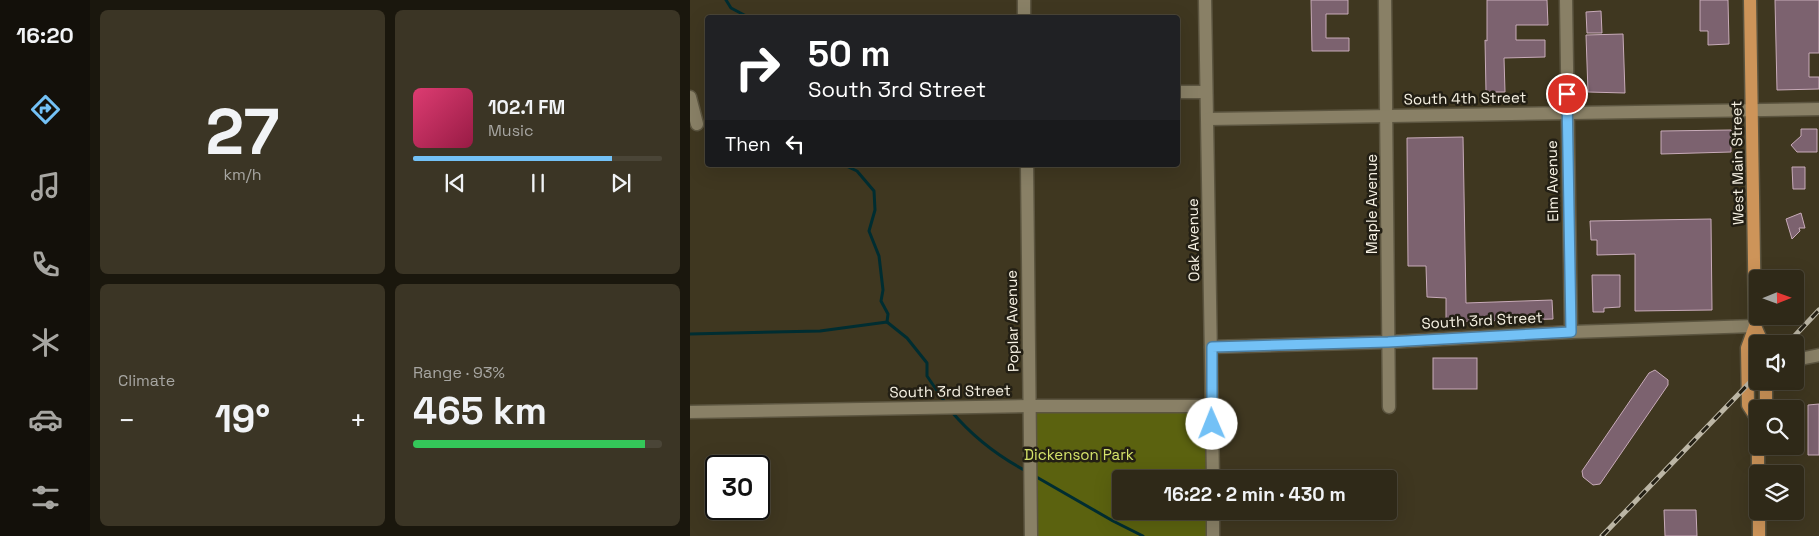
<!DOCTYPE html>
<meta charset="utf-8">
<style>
:root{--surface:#2f2918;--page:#3b3525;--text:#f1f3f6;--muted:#a7a6a2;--line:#4a4537;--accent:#73c1f6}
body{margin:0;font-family:"Space Grotesk",sans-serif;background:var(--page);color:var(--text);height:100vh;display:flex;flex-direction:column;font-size:19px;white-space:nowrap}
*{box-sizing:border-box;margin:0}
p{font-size:16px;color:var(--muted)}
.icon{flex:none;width:28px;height:28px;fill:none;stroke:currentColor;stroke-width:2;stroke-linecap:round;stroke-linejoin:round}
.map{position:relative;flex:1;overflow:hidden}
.sheet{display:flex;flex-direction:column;gap:10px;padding:10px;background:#1a170d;width:600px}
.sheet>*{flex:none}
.guide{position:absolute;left:15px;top:15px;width:475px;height:152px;border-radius:5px;box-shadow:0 5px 20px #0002,0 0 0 1px var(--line);background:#202124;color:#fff;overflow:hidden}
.needle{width:32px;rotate:89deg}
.fabs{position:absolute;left:1059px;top:270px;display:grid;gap:10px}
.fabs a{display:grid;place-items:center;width:55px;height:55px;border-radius:5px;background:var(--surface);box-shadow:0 5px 20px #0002,0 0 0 1px var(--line);font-size:25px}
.speed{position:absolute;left:15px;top:455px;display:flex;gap:10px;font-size:25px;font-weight:700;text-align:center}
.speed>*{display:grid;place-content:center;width:65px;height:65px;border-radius:50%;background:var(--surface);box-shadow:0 5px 20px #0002,0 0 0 1px var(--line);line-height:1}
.speed .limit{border:2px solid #111;border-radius:8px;background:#fff;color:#111}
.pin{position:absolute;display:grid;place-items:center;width:42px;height:42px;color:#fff;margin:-21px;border:2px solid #fff;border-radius:50%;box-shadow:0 1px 5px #0007}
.me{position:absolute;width:55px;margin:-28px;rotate:359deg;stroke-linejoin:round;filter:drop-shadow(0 0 4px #0008)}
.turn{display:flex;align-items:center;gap:18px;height:105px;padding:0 20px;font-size:22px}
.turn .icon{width:65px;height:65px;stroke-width:2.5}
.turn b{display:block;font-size:35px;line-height:42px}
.then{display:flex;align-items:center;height:48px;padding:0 20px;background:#0003;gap:10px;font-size:19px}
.big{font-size:38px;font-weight:700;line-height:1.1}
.sheet .tile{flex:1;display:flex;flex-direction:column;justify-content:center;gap:8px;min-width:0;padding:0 18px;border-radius:8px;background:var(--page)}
.sheet .dial{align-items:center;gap:0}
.dial b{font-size:65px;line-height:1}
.song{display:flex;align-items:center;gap:15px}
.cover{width:60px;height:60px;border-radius:8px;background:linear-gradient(135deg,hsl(340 70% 55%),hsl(340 70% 35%))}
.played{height:5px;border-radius:2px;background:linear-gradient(90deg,var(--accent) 80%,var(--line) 80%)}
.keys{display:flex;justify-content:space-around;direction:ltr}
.heat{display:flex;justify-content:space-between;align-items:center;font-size:28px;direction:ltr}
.charge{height:8px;border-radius:4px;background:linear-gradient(90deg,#34c759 93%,var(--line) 0)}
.sheet .tiles{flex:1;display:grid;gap:10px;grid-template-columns:repeat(2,1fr)}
.trip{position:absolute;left:422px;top:470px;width:285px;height:50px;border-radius:5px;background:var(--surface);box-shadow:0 5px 20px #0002,0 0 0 1px var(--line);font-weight:700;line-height:50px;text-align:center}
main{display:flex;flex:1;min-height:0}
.tabs{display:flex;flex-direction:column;width:90px;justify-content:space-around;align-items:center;background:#13100a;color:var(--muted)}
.tabs .icon{width:35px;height:35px}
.tabs .on{color:var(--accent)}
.tabs b{font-size:22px;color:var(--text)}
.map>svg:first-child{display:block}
.green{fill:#5b620f}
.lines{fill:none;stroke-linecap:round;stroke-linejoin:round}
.stream{stroke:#002d31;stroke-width:3}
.building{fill:#7c626f;stroke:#c8abb9}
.minor-casing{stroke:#5c5540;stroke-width:15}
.primary-casing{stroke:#5c5540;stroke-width:15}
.minor{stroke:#898066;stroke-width:12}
.primary{stroke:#cd9459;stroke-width:12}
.rail-casing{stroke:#bcb6a5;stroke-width:5}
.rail{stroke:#231f14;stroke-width:3;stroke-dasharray:9;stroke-linecap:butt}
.route-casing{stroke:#4b7da0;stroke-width:12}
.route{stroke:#73c1f6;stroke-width:9}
.labels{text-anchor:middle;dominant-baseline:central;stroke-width:5;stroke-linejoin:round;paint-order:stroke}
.street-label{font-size:15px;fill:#f7f2e4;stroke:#231f14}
.park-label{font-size:15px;fill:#d5e36a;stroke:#231f14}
</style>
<main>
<nav class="tabs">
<b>16:20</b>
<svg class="icon on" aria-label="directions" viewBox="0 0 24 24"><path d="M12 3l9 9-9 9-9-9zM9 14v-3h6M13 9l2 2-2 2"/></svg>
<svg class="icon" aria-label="music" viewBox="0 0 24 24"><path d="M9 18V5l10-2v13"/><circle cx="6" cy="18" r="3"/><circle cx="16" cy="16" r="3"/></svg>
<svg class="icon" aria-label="phone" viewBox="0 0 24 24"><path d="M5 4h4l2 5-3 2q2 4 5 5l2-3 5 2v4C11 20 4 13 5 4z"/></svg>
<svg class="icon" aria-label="climate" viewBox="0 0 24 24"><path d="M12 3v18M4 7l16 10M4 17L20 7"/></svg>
<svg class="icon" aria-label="car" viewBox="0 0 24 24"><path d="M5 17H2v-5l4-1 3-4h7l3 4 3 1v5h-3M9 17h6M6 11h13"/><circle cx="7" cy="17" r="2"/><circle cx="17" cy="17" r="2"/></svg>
<svg class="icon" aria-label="filters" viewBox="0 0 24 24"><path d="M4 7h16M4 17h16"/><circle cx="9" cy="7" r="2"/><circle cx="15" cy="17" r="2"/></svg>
</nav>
<section class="sheet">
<div class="tiles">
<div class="tile dial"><b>27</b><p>km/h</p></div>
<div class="tile">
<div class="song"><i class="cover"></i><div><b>102.1 FM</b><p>Music</p></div></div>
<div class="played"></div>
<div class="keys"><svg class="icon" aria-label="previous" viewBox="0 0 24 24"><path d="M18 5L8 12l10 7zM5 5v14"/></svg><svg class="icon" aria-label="pause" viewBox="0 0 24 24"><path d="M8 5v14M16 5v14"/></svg><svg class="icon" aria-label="next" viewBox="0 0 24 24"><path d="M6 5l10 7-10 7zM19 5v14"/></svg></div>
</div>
<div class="tile"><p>Climate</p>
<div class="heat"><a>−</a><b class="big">19°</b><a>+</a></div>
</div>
<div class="tile"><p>Range · 93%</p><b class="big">465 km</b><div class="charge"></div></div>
</div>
</section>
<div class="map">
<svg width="1129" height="536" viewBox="0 0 1129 536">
<rect width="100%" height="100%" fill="#3f3720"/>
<polygon class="green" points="340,406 521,406 522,479 431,479 431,511 523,511 523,536 342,536"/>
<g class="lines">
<g class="stream">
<polyline points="36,0 41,8 60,18"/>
<polyline points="154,165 167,171 184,191 185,210 179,231 189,256 193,290 191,301 198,314 197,322"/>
<polyline points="0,334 130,331 197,322 217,338 237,363 237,376 256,404"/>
<path d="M261 411C283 437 307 456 338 472"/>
<polyline points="343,475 423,521 453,536"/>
</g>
</g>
<g class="building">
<polygon points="621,0 658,0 658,14 636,14 636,38 659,38 659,51 622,51"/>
<polygon points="797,0 857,0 858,25 826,25 826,40 855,40 855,57 814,58 815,92 796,92 795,40 797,41"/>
<polygon points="1010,0 1038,0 1039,44 1018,45 1018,31 1010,31"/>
<polygon points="1085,0 1129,0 1129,53 1119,53 1119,77 1129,77 1129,89 1087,90"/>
<polygon points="911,11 912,33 897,33 896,12"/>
<polygon points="933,34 935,93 898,92 896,35"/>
<polygon points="1111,129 1127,129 1127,152 1107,152 1101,145 1111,136"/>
<polygon points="1041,130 1041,152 971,154 971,131"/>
<polygon points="773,137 776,303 862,300 863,319 756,322 756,298 737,297 736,266 718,266 717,138"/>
<polygon points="1102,167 1115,167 1115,189 1103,189"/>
<polygon points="1111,213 1115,228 1109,228 1110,231 1102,239 1096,219"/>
<polygon points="1021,219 1022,310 945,311 945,254 907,255 907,240 901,240 900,221"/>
<polygon points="902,275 930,275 930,307 914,308 914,312 903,312"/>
<rect x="743" y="358" width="44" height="31"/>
<polygon points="965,370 978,380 978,385 910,484 903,485 893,477 892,471 959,373"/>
<polygon points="1129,404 1129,455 1118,455 1118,405"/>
<polygon points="974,510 1006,510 1007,536 975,536"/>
</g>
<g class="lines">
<defs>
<g id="minor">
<polyline points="334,0 334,18"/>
<polyline points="515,0 523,479"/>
<polyline points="695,0 699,407"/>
<polyline points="876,0 881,332"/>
<polyline points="488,92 516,92"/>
<polyline points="0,97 7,124"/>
<polyline points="518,119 1129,109"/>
<polyline points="337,165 341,536"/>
<polyline points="521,347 699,342 881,332 1065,326"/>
<polyline points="1105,360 1129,355"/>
<polyline points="0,412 340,406 521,406"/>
<polyline points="523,536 523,511"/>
</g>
<g id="primary">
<polyline points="1060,0 1065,326 1057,348 1058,405 1067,419"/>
<polyline points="1065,326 1073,344"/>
<polyline points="1073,409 1076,403 1076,381"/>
<polyline points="1068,418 1068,435"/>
<polyline points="1068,446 1068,474"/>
<polyline points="1069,511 1069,536"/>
</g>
</defs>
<use href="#minor" class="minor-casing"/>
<use href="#primary" class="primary-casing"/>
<use href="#minor" class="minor"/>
<use href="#primary" class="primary"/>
<defs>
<g id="rail">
<polyline points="1097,344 1129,310"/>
<polyline points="912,536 1068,374"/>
</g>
</defs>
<use href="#rail" class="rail-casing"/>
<use href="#rail" class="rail"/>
</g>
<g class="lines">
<defs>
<polyline id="route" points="522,424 522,347 698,342 881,332 877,94"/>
</defs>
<use href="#route" class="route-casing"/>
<use href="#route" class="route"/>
</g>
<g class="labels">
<g class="street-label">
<text transform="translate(775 98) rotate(-1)">South 4th Street</text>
<text transform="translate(1047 163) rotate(-91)">West Main Street</text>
<text transform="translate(862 181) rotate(-91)">Elm Avenue</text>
<text transform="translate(681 204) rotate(-90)">Maple Avenue</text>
<text transform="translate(503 240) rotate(-91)">Oak Avenue</text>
<text transform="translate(792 320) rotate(-3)">South 3rd Street</text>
<text transform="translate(322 321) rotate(-91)">Poplar Avenue</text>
<text transform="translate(260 391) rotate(-1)">South 3rd Street</text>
</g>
<g class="park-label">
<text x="389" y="454">Dickenson Park</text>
</g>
</g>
</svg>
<div class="fabs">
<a><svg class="needle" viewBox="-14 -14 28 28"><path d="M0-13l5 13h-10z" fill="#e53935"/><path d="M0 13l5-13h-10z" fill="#a7a6a2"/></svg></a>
<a><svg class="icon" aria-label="sound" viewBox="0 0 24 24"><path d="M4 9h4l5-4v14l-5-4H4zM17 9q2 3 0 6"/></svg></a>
<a><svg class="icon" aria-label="search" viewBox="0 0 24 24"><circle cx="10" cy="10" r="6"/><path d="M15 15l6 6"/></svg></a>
<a><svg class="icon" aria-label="layers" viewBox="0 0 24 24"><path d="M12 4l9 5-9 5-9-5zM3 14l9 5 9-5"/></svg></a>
</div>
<div class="speed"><div class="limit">30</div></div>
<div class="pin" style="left:877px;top:94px;background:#d93025"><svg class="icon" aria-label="arrive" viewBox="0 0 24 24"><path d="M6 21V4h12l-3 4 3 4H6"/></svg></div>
<svg class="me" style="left:522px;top:424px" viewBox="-20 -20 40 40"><circle r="19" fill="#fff"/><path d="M0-13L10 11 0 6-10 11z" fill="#73c1f6"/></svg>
<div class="trip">16:22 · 2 min · 430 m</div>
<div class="guide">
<div class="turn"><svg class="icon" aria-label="right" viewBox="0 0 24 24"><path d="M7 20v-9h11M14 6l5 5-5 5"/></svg><div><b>50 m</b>South 3rd Street</div></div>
<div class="then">Then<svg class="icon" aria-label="left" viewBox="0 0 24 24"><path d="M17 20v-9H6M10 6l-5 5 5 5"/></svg></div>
</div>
</div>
</main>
